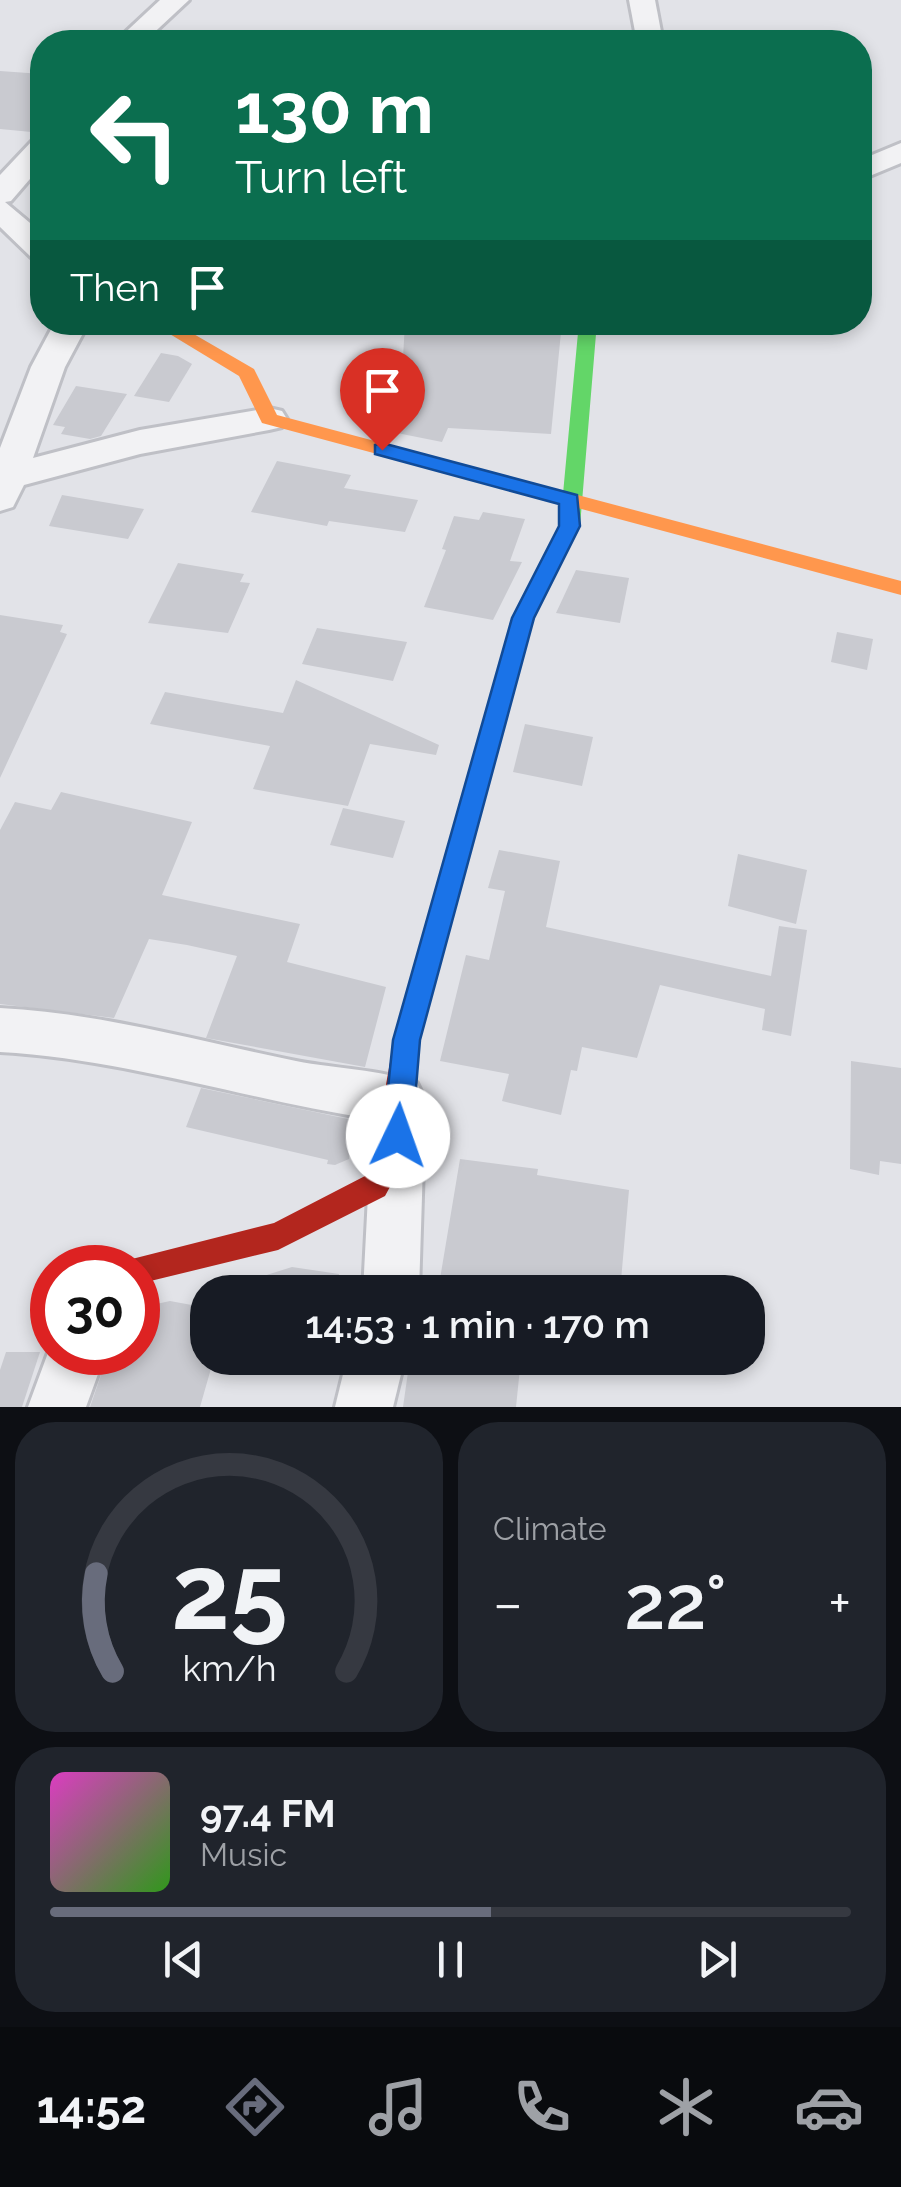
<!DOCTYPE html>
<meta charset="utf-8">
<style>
:root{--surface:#171b24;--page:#20242c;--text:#f1f3f6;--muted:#9ea1a6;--line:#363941;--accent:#686c7c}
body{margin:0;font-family:Raleway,sans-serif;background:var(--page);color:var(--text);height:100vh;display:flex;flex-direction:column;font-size:38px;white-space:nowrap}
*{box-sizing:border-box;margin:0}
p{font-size:32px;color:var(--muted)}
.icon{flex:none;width:55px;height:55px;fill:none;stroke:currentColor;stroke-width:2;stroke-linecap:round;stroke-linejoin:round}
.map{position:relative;height:1407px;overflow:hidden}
.side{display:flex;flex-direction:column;gap:15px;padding:15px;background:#0d0f14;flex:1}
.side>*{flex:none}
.hud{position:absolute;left:30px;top:30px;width:842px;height:305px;border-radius:40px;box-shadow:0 5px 15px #0003;background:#0b6e4f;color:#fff;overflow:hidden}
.speed{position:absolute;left:30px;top:1245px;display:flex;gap:20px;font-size:50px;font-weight:700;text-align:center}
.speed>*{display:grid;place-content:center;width:130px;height:130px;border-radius:50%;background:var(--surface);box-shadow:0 5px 15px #0003;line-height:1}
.speed .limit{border:15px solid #d22;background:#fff;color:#111}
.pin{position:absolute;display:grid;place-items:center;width:85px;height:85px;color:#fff;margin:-102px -42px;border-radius:50% 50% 50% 0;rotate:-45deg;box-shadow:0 0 10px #0007}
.pin .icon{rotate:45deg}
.me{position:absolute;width:110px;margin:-55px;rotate:3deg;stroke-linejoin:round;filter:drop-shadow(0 0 8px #0008)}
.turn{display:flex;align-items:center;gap:35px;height:210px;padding:0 40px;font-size:45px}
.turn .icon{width:130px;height:130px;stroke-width:2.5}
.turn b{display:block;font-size:70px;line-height:85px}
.then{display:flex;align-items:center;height:95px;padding:0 40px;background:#0003;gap:20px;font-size:38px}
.big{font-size:75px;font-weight:600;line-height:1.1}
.side .widget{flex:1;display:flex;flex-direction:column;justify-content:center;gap:15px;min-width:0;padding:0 35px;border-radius:40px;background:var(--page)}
.side .dial{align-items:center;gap:0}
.dial svg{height:260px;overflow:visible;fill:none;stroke:var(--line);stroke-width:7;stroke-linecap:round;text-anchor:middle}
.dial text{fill:var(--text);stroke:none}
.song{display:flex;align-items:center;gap:30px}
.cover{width:120px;height:120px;border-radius:15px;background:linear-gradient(135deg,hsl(310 70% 55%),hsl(110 70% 35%))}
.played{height:10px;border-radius:5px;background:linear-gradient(90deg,var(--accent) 55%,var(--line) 55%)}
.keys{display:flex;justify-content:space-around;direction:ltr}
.heat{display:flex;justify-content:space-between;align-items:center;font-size:55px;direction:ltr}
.side .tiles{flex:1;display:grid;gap:15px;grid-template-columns:1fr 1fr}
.widget:last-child{grid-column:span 2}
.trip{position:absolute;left:190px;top:1275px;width:575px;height:100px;border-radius:40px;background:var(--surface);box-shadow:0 5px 15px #0003;font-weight:600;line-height:100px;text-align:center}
.menu{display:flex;height:160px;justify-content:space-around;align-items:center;background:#090b0e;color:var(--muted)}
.menu .icon{width:70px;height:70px}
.menu .current{color:var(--accent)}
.menu b{font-size:45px;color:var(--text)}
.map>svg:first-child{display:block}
.building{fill:#c9cad0}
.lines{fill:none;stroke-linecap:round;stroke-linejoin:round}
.street-casing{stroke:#bfc0c6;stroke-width:6}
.street{fill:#f2f2f4;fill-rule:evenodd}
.fast{fill:#63d668;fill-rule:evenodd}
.slow{fill:#ff974d;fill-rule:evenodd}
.jam{fill:#b3261e;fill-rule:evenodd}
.route{fill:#1a73e8;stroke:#114b97;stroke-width:2.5}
</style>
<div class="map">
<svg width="901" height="1407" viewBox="0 0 901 1407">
<rect width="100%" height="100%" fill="#e2e3e8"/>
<g class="building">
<polygon points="0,71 42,74 42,133 0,129"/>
<polygon points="405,322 562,322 551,434 448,428 442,442 387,431 400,405 350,396 376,352 403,358"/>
<polygon points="161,353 178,356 192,364 169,402 134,396"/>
<polygon points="76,386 127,394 101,436 90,439 61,434 65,427 53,425"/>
<polygon points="277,461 351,475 344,488 418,500 405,532 329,521 327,526 251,512"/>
<polygon points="62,495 144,509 128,539 49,526"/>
<polygon points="483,512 525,519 510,561 522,562 493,620 424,607 446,550 442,549 454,516 479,520"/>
<polygon points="178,563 244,574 240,582 250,583 228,633 148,623"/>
<polygon points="576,570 629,578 620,623 556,613"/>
<polygon points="0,615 63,625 60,632 67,634 0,778"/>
<polygon points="317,628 407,642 393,681 302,664"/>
<polygon points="837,632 873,639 867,670 831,662"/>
<polygon points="296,680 439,745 436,755 370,744 348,806 253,789 270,746 150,724 165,692 283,713"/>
<polygon points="525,724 593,737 582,786 513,772"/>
<polygon points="61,792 192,822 162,895 300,924 287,962 386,987 365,1067 206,1038 237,956 187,945 149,939 114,1018 0,1004 0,830 15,802 51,810"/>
<polygon points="343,808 405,821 393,858 330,845"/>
<polygon points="499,850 560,861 546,927 771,976 779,926 807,930 791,1036 762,1030 765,1009 660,985 637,1058 582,1047 577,1071 571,1070 561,1115 502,1101 509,1074 440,1061 466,955 489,960 505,891 488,888"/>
<polygon points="738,854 807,870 796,924 728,906"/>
<polygon points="851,1061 901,1068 901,1164 880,1161 879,1175 850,1169"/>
<polygon points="201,1088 353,1120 349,1159 335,1165 327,1164 328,1160 186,1127"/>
<polygon points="460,1159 538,1169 537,1175 629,1190 620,1292 500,1292 439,1285"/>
<polygon points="292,1267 339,1274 337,1292 238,1292 241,1283"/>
<polygon points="170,1301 208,1308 208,1358 214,1358 200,1407 90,1407 109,1352 138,1352 138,1308"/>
<polygon points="6,1352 40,1352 22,1407 0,1407 0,1370"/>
<polygon points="410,1358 521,1358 516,1407 403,1407"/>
</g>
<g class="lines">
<defs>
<g id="street">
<polygon points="160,0 189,0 144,42 115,42"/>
<polygon points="629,0 655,0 663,42 637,42"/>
<polygon points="42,138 42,165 11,201 5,202 42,233 42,260 31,257 0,227 0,175 32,141"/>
<polygon points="901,143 901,163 860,180 860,160"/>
<polygon points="55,322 89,322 65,367 33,458 140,430 269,408 282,411 287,419 282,427 269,430 140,454 24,485 13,507 0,511 0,448 31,367"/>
<path d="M0 1008C100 1013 198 1041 296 1061 336 1069 379 1069 417 1083L425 1100 419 1292H363L372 1119C248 1100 125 1059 0 1052Z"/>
<polygon points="52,1342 52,1352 106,1352 86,1407 28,1407"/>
<polygon points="347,1358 405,1358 393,1407 335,1407"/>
</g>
</defs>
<use href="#street" class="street-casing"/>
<use href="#street" class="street"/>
<polygon class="fast" points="579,322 597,322 580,526 534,618 496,759 492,765 476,765 472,759 512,618 560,526"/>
<polygon class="slow" points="150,322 173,322 254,369 277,415 901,581 901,595 262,423 239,376"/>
<polygon class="jam" points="484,750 492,753 496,759 420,1040 398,1172 385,1196 278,1250 138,1284 138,1268 124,1268 128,1260 274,1223 365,1176 371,1168 394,1040 472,759 476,753"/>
</g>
<polygon class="route" points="382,443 577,495 580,526 534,618 420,1040 412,1136 407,1146 398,1150 388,1146 383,1136 393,1040 512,618 559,526 559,504 375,454 375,445"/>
</svg>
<div class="speed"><div class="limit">30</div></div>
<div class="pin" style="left:382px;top:450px;background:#d93025"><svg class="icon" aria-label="arrive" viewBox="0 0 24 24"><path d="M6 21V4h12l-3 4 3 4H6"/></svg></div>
<svg class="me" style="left:398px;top:1136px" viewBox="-20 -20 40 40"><circle r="19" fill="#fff"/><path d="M0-13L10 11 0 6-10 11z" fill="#1a73e8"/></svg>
<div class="trip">14:53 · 1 min · 170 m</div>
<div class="hud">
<div class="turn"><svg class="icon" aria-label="left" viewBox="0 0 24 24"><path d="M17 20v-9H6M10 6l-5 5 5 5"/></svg><div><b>130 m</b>Turn left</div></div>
<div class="then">Then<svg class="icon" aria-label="arrive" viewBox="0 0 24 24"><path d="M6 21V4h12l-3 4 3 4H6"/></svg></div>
</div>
</div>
<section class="side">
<div class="tiles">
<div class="widget dial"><svg viewBox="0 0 100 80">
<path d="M14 69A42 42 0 1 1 86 69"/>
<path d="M14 69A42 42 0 0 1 9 39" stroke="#686c7c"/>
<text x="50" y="56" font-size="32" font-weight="700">25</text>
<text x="50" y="72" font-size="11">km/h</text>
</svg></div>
<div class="widget"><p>Climate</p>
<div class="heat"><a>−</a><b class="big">22°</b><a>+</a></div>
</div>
<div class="widget">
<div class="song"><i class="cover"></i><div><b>97.4 FM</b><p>Music</p></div></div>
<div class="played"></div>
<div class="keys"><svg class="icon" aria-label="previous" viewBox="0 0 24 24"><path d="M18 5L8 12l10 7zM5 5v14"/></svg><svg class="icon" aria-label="pause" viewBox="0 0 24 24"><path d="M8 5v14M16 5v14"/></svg><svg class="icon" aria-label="next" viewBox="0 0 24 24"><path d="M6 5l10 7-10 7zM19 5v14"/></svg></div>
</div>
</div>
</section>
<nav class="menu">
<b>14:52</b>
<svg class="icon current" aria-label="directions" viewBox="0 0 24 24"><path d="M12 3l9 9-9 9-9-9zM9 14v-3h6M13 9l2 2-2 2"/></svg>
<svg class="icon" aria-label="music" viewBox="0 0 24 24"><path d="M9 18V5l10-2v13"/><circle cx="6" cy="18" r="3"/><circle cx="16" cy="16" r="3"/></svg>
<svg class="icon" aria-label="phone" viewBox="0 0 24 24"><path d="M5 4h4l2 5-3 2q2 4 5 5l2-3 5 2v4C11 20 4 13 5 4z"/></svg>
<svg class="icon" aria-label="climate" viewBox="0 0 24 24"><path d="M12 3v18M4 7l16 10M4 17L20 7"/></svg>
<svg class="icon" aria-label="car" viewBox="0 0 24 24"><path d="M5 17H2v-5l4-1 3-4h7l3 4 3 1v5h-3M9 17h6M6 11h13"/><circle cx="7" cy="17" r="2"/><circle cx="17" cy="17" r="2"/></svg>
</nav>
